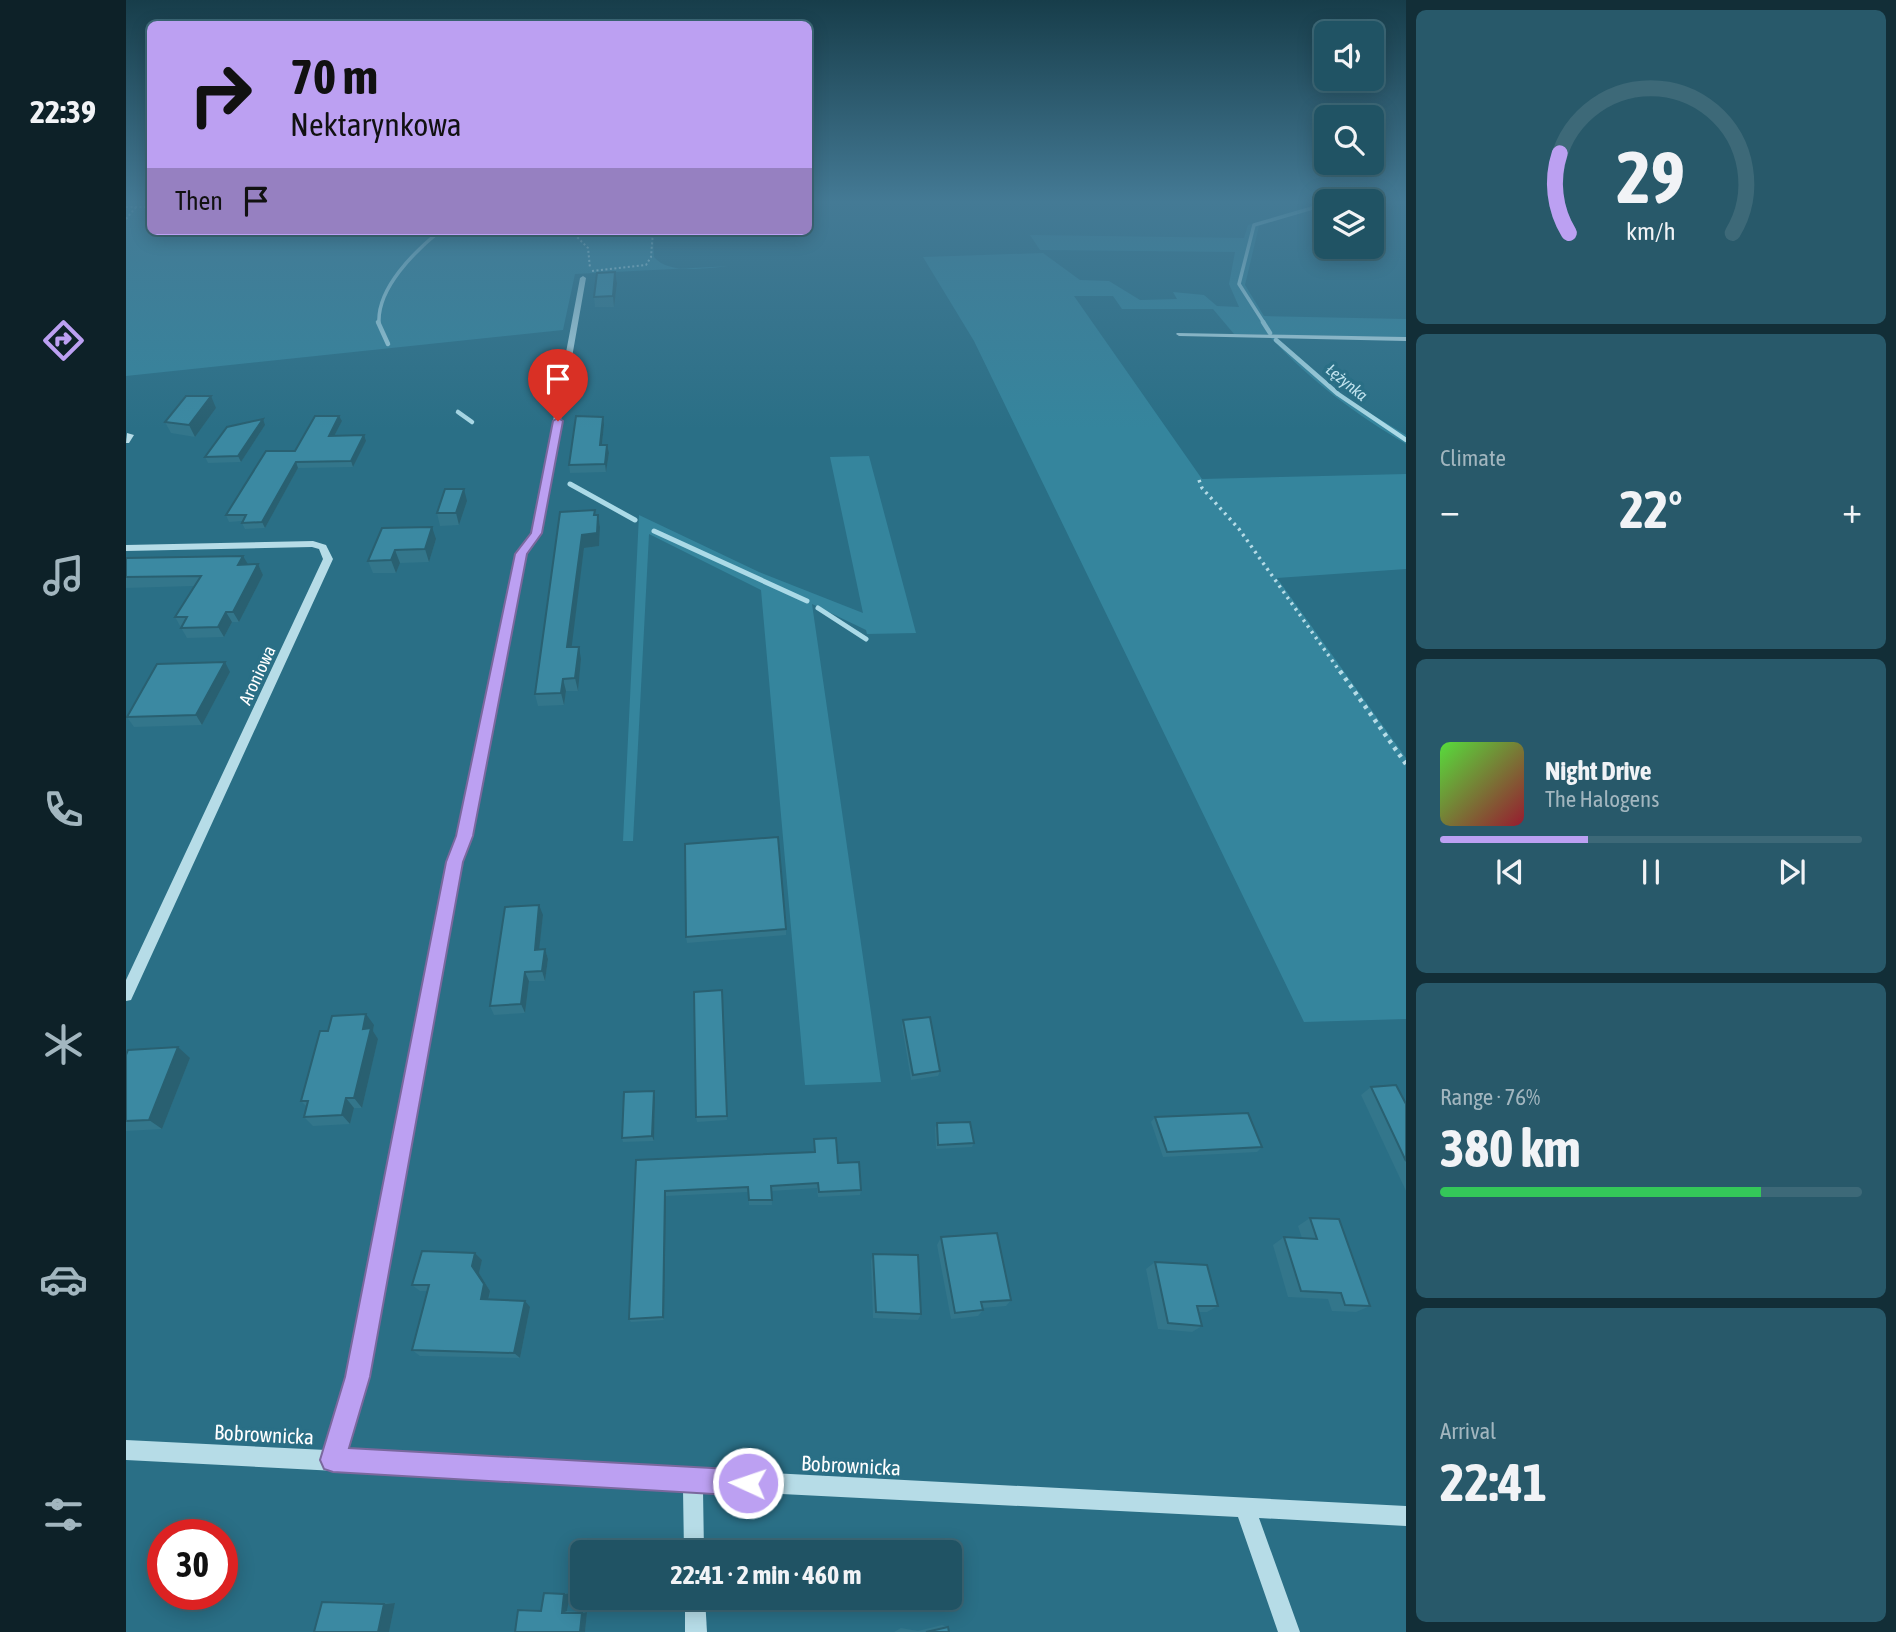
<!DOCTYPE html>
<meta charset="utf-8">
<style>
:root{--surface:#205364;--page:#28596a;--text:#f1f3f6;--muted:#a2b6bf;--line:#3d6978;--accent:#bca0f2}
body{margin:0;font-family:"Asap Condensed",sans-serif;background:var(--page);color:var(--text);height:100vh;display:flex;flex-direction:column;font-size:26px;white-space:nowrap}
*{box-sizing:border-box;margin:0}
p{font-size:23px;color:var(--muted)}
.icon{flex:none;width:38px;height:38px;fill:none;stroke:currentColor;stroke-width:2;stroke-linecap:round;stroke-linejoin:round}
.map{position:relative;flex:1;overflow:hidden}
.drawer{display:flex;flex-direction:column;gap:10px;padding:10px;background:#122e37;width:490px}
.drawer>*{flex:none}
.guide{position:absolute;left:21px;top:21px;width:665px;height:214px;border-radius:10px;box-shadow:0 4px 18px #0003,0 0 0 2px var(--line);background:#bca0f2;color:#111;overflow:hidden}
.controls{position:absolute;left:1188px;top:21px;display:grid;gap:14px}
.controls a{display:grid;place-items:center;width:70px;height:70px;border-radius:10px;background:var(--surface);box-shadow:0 4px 18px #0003,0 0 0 2px var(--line);font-size:35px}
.speed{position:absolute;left:21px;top:1519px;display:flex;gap:14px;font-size:35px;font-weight:700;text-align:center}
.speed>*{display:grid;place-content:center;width:91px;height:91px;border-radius:50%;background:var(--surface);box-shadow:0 4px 18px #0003,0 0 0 2px var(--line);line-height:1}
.speed .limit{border:10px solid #d22;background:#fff;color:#111}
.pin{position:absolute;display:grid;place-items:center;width:60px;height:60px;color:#fff;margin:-72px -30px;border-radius:50% 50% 50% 0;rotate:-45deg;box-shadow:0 0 7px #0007}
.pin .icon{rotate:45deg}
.me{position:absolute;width:77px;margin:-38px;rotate:273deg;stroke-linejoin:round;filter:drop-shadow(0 0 5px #0008)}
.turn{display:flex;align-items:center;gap:24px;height:147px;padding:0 28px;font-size:32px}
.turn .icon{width:91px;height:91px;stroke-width:2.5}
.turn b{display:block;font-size:49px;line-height:60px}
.then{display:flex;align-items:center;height:66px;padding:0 28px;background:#0003;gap:14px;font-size:26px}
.big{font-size:52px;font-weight:700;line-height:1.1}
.drawer .widget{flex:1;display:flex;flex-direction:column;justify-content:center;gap:10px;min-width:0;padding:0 24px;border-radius:10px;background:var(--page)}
.drawer .dial{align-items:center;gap:0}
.dial svg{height:182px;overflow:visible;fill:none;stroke:var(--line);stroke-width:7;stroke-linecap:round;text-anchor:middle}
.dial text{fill:var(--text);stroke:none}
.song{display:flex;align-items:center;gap:21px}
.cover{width:84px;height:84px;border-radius:10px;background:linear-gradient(135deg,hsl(110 70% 55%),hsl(350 70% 35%))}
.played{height:7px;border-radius:4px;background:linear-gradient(90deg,var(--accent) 35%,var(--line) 35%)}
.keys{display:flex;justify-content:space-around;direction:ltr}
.heat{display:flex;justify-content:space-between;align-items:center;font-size:38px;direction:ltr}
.charge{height:10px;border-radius:5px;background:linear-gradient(90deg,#34c759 76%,var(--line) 0)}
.trip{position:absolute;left:444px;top:1540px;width:392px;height:70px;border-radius:10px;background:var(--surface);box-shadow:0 4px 18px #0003,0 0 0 2px var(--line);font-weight:700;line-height:70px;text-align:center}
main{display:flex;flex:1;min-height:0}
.tab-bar{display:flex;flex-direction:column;width:126px;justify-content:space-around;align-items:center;background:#0d2128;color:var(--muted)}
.tab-bar .icon{width:49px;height:49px}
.tab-bar .on{color:var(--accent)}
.tab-bar b{font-size:32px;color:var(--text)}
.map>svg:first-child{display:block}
.green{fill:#35859d}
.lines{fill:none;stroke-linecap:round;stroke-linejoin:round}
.stream-far2{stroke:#abdae7;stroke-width:3.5}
.stream-far1{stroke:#abdae7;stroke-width:4.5}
.stream{stroke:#abdae7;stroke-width:5}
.path-far2{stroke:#b6dce7;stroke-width:2;stroke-dasharray:2 2.5;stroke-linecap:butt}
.path-far1{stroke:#b6dce7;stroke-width:3.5;stroke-dasharray:2.5 4.5;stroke-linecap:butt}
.path{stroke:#b6dce7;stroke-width:4.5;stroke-dasharray:3.5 5;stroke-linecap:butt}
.minor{fill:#b6dce7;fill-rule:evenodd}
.wall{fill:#33768b}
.shaded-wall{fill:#296071}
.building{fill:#3b89a2;stroke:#296071;stroke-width:2}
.route{fill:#bca0f2;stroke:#7a689d;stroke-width:2}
.labels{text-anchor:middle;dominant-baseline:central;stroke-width:7;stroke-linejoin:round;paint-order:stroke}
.far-water-label{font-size:16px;font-style:italic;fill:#c2e4ef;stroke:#2a6f86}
.street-label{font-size:18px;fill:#fff;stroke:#2a6f86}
.near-street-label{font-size:21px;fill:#fff;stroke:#2a6f86}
</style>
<main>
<nav class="tab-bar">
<b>22:39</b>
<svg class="icon on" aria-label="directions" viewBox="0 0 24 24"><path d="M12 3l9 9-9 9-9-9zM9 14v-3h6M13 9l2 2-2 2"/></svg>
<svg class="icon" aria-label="music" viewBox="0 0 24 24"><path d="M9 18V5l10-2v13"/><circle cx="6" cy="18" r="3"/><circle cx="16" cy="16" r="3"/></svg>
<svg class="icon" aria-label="phone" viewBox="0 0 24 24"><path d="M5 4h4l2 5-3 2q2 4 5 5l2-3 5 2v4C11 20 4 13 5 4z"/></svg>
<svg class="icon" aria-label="climate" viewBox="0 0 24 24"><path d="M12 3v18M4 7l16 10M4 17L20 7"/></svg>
<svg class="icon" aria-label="car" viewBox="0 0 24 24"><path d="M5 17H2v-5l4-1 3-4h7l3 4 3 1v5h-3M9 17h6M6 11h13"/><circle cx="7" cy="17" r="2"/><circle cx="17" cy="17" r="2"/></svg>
<svg class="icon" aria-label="filters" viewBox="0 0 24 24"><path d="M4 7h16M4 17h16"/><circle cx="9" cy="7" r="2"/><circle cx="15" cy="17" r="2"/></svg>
</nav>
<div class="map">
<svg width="1280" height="1632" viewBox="0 0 1280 1632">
<rect width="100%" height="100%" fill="#2a6f86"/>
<g class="green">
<path d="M0 201H24V231H527L528 257C544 276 584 267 606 266L449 274 437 330 0 376Z"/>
<polygon points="1200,202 1200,205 1133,226 1119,285 1138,316 1280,319 1280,337 1108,334 1087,309 996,309 987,296 948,296 1076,479 1280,474 1280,569 1151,578 1280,758 1280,1019 1178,1022 848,341 797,257 917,253 954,280 983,281 1014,300 1051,299 1047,292 1078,295 1091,306 1113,307 1103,284 1109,252 914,250 904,235 1118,238 1122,225"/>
<path d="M1145 338H1151L1225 402 1280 435V444C1229 414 1185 381 1145 338Z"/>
<polygon points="743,456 790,633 741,634 740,630 686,604 755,1082 679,1085 635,590 523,534 507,841 497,841 513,515 633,572 737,613 704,457"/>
</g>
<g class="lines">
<g class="stream-far2">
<path d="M253 323C251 288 289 251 314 231"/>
<polyline points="1138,323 1113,284 1128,225 1200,204"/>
</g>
<g class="stream-far1">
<polyline points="252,322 262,344"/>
<polyline points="1137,322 1144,333"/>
<polyline points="1150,340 1212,394 1280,440"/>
<polyline points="332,412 346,422"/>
</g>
<g class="stream">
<polyline points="444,484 509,520"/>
<polyline points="528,531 681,601"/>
<polyline points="692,608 740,639"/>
</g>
<g class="path-far2">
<polyline points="0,207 24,207"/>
<polyline points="0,219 10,207"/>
<polyline points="445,231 462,248 464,268"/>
<polyline points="466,271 520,265 525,257 527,231"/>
</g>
<polyline class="path-far1" points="1073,480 1076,488 1113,529 1215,673"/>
<polyline class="path" points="1214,671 1280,764"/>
<g class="minor">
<polygon points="457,276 460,278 415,533 400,554 345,836 335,862 240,1377 219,1451 1280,1506 1280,1526 1133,1518 1174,1632 1152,1632 1112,1517 577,1490 578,1552 558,1552 557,1489 0,1460 0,1440 200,1450 222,1377 323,862 333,836 390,554 406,533 454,278"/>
<polygon points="1051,333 1280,337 1280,341 1053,336 1050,334"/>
<polygon points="1,433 8,435 3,443 0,443"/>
<polygon points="187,541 200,545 207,559 5,1000 0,1001 0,980 197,559 193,549 186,547 0,551 0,545"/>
<polygon points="559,1598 579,1598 581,1632 559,1632"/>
</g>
</g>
<g class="wall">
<polygon points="489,272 491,283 488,307 469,307 468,297"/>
<polygon points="90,408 69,437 45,433 39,422"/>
<polygon points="216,421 208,436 240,441 227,467 172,468 139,528 119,529 116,523 116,521 103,522 100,515 169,451"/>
<polygon points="139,425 115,462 82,463 79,457"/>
<polygon points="478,425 476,445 483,453 480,472 444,473 443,465"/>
<polygon points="341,501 333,525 314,526 311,513"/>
<polygon points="434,512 472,515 474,527 473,546 458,548 445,647 455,659 452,691 440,691 438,705 412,706 409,694"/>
<polygon points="256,528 310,539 303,562 274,563 270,573 247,573 242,561"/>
<polygon points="0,558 132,564 137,575 113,622 106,622 98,637 61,638 49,617 68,586 0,588"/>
<polygon points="104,672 76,725 8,727 1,717"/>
<polygon points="417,915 413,949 419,949 422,959 419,981 403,981 399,1013 368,1015 364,1006"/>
<polygon points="660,929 660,935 561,943 560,937"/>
<polygon points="596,990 601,1120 571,1122 570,1117"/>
<polygon points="777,1020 814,1071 812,1076 785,1080 776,1026"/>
<polygon points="248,1025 247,1031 252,1039 236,1108 228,1108 224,1124 187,1126 178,1117 181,1107 175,1101"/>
<polygon points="0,1055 64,1058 36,1129 0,1131"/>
<polygon points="1245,1087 1280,1104 1280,1191 1235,1095"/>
<polygon points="528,1091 529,1096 528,1141 497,1142 496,1138"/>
<polygon points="1029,1117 1136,1147 1131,1152 1037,1157 1025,1122"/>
<polygon points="811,1123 848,1143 846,1147 810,1149 809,1128"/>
<polygon points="688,1139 735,1190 734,1195 692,1197 691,1188 645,1191 646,1205 623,1205 622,1192 540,1196 538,1320 505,1322 503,1319 510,1160 688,1152"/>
<polygon points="1184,1218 1244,1306 1230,1312 1206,1311 1202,1299 1162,1297 1147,1245 1158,1237 1176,1238 1172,1226"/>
<polygon points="815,1237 885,1300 880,1306 857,1308 857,1310 852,1316 825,1319 811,1245"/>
<polygon points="349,1253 356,1260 353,1273 364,1291 363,1299 404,1307 394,1358 294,1356 286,1350 302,1291 294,1291 286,1285"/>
<polygon points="747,1254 795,1314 792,1320 747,1318 745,1261"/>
<polygon points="1029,1262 1092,1306 1081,1312 1073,1312 1076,1326 1066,1332 1032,1329 1020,1269"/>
<polygon points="418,1593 444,1593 441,1611 461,1612 459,1632 392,1610 398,1609 415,1610"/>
<polygon points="208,1601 269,1603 263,1632 196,1602"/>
<polygon points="816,1625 822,1627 823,1632 768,1632 775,1628 792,1631"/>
</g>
<g class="shaded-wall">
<polygon points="489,272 491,283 488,307 487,296"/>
<polygon points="85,396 90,408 69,437 63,425"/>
<polygon points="213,416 216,421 205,442 203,436"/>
<polygon points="477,417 478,425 475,453 474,445"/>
<polygon points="137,419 139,425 115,462 112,456"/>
<polygon points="238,435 240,441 227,467 225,461"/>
<polygon points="481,445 483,453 480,472 479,464"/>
<polygon points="170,462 172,468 139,528 136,522"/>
<polygon points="338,489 341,501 333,525 330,513"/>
<polygon points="472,515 474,527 473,546 458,548 444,660 441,647 456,535"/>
<polygon points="306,527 310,539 303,562 299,549"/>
<polygon points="269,550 274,563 270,573 265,560"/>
<polygon points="117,556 123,566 112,565"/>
<polygon points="132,564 137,575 113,622 107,612"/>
<polygon points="100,612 106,622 98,637 92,627"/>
<polygon points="453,647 455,659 452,691 449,678"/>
<polygon points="99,662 104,672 76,725 70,715"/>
<polygon points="437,679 440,691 438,705 435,693"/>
<polygon points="413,905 417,915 412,960 409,950"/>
<polygon points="419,949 422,959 419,981 416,971"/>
<polygon points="399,972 403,981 399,1013 395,1004"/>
<polygon points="240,1014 248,1025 247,1031 252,1039 236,1108 228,1098 237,1029"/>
<polygon points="52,1047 64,1058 36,1129 23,1120"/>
<polygon points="528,1091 529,1096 528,1141 526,1136"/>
<polygon points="220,1098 228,1108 224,1124 216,1115"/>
<polygon points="539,1191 540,1196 538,1320 537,1317"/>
<polygon points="349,1253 356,1260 353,1273 364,1291 361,1305 355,1299 346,1266"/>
<polygon points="399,1301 404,1307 394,1358 388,1353"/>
<polygon points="444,1593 441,1611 436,1613 438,1594"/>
<polygon points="269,1603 263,1632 252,1632 258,1604"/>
<polygon points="461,1612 459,1632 454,1632 456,1613"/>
</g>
<g class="building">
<polygon points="489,272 487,296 468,297 471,273"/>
<polygon points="60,396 85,396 63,425 39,422"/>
<polygon points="189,416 213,416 203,436 238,435 225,461 170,462 136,522 116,523 120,515 100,515 140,451 169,451"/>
<polygon points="450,416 477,417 474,445 481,445 479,464 443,465"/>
<polygon points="137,419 112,456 79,457 101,427"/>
<polygon points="319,489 338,489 330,513 311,513"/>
<polygon points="469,510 468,515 472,515 471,533 456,535 441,647 453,647 449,678 437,679 435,693 409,694 434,512"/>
<polygon points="306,527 299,549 269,550 265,560 242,561 256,528"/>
<polygon points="117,556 112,565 132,564 107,612 100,612 92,627 55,628 61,617 49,617 75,576 0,577 0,558"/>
<polygon points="99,662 70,715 1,717 31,664"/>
<polygon points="652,837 660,929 560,937 559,844"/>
<polygon points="413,905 409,950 419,949 416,971 399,972 395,1004 364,1006 379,907"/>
<polygon points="596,990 601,1116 570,1117 568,992"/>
<polygon points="240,1014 237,1029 245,1028 228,1098 220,1098 216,1115 178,1117 182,1101 175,1101 194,1031 202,1031 206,1016"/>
<polygon points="804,1017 814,1071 787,1075 777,1020"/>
<polygon points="52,1047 23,1120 0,1121 0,1055 2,1050"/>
<polygon points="1270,1085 1280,1104 1280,1161 1245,1087"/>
<polygon points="528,1091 526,1136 496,1138 498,1092"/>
<polygon points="1122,1113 1136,1147 1041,1152 1029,1117"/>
<polygon points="844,1122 848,1143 812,1145 811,1123"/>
<polygon points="710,1138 712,1163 733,1162 735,1190 693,1192 692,1183 645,1186 646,1200 623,1200 622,1187 539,1191 537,1317 503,1319 510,1160 689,1152 688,1139"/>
<polygon points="1184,1218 1213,1219 1244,1306 1219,1305 1215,1293 1175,1291 1158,1237 1191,1239"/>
<polygon points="871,1233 885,1300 855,1302 857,1310 829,1313 815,1237"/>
<polygon points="296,1251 349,1253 346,1266 358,1284 355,1299 399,1301 388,1353 286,1350 303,1285 286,1285"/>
<polygon points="747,1254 792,1255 795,1314 750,1312"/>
<polygon points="1029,1262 1081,1265 1092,1306 1071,1306 1076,1326 1042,1323"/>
<polygon points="418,1593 438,1594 436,1613 456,1613 454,1632 389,1632 392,1610 415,1611"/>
<polygon points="196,1602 258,1604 252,1632 188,1632"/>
<polygon points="822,1627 823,1632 800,1632"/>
</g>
<linearGradient id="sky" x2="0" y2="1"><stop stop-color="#173d4a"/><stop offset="0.47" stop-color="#447a95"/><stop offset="1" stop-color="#447a95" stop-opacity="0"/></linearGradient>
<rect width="1280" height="429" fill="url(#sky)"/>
<polygon class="route" points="432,418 437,421 416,533 401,554 347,836 337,862 244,1377 223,1448 622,1470 631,1473 635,1483 631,1492 622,1496 207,1472 198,1469 194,1460 219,1377 320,862 330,836 389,554 405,533 427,421"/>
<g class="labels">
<g class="far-water-label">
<text transform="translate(1221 382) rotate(39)">Łężynka</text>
</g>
<g class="street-label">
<text transform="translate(131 675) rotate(-65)">Aroniowa</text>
</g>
<g class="near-street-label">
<text transform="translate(138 1434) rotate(3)">Bobrownicka</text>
<text transform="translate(725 1465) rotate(3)">Bobrownicka</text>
</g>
</g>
</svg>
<div class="controls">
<a><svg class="icon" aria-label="sound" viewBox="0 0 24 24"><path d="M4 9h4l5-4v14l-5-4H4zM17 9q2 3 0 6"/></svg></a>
<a><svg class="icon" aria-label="search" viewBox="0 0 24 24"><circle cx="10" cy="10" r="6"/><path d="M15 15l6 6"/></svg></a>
<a><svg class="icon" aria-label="layers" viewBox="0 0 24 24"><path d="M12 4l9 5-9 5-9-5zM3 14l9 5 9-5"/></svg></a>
</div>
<div class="speed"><div class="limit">30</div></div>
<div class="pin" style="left:432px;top:421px;background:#d93025"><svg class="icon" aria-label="arrive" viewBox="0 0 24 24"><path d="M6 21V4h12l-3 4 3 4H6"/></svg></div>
<svg class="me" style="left:622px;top:1483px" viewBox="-20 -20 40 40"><circle r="17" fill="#bca0f2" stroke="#fff" stroke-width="3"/><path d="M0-11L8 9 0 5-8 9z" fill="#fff"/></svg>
<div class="trip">22:41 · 2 min · 460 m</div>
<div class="guide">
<div class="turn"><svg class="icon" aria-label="right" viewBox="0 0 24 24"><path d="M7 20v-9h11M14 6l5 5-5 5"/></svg><div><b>70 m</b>Nektarynkowa</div></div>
<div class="then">Then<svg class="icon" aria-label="arrive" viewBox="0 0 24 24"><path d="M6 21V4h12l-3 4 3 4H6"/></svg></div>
</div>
</div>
<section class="drawer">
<div class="widget dial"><svg viewBox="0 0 100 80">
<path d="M14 69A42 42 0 1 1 86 69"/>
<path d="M14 69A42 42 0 0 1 10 34" stroke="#bca0f2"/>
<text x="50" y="56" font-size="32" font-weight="700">29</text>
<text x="50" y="72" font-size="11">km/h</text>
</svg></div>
<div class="widget"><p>Climate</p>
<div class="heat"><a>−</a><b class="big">22°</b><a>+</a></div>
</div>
<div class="widget">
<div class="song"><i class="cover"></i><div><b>Night Drive</b><p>The Halogens</p></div></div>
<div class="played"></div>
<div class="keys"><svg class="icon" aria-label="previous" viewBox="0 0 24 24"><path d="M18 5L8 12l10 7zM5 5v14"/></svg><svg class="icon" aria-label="pause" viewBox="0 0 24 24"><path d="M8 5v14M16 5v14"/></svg><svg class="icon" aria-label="next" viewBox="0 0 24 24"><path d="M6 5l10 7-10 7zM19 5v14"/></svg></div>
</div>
<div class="widget"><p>Range · 76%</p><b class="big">380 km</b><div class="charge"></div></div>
<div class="widget"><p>Arrival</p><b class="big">22:41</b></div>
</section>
</main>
